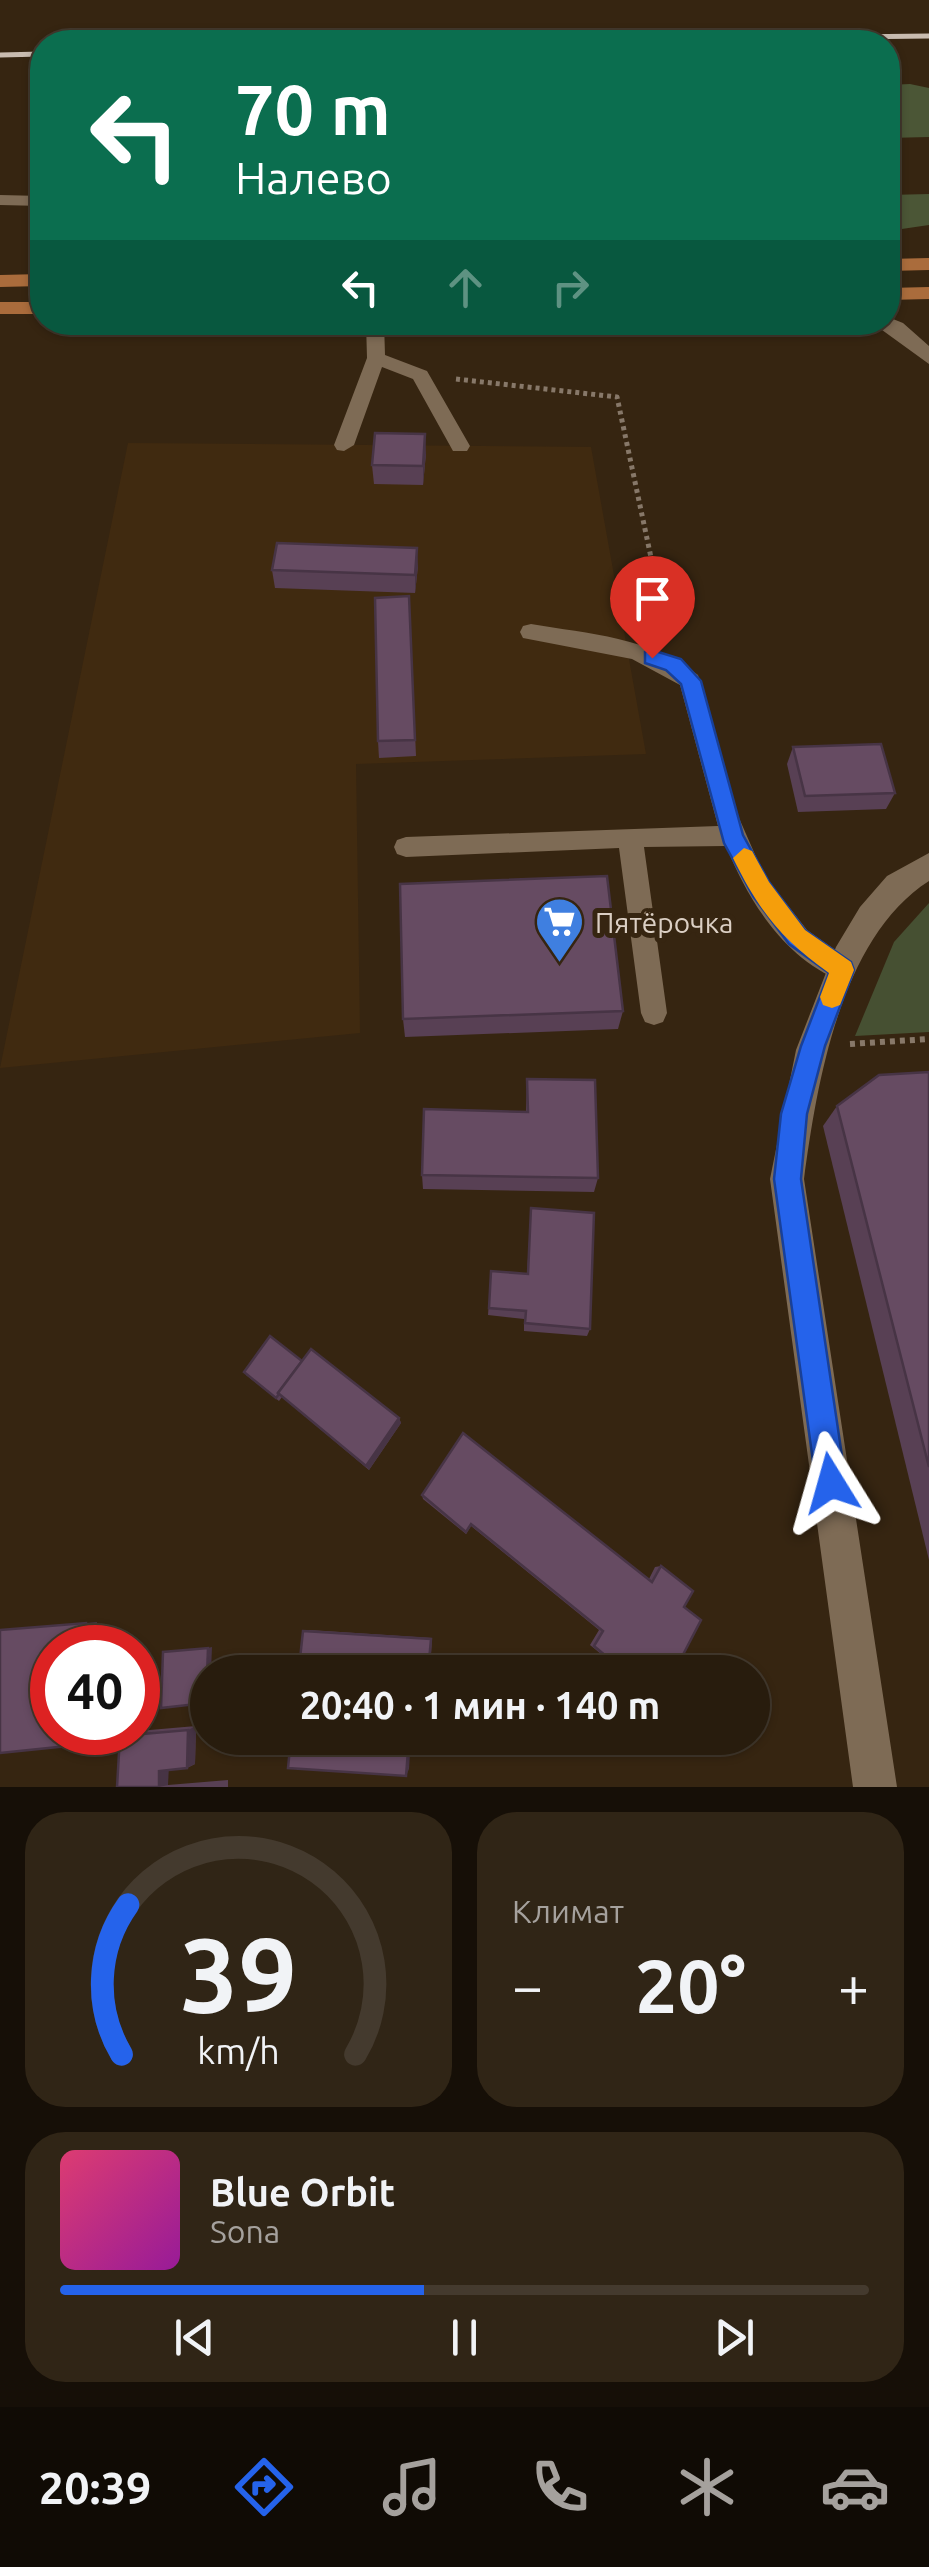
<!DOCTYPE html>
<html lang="ru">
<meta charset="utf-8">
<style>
:root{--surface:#281c0d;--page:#302516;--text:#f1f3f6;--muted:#a5a19d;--line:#443a2e;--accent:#2563eb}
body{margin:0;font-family:Ubuntu,sans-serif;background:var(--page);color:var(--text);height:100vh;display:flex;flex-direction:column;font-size:38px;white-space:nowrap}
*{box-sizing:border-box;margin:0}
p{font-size:32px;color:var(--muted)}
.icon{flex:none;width:55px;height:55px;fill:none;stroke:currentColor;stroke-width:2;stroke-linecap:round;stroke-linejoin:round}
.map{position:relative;height:1787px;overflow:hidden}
.sheet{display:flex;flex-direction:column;gap:25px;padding:25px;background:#160f07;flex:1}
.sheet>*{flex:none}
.banner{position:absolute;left:30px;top:30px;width:870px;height:305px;border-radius:40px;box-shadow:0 2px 8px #0004,0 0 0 2px var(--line);background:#0b6e4f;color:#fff;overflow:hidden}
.speed{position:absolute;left:30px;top:1625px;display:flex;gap:20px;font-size:50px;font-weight:700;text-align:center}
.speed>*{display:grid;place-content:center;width:130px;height:130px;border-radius:50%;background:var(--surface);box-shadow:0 2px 8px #0004,0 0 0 2px var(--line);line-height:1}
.speed .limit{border:15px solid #d22;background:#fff;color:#111}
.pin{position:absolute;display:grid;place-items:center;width:85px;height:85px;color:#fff;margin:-102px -42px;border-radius:50% 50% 50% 0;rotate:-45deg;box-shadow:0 0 10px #0007}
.pin .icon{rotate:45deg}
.me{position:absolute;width:110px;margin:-55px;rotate:352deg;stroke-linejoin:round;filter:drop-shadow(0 0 8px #0008)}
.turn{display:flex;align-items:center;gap:35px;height:210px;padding:0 40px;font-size:45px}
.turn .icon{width:130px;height:130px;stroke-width:2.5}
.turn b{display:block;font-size:70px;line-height:85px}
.lanes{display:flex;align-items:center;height:95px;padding:0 40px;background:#0003;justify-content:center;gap:50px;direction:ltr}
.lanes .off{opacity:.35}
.big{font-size:75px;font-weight:700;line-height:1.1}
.sheet .card{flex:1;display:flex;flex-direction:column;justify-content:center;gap:15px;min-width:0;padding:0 35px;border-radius:40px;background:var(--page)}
.sheet .dial{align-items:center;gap:0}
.dial svg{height:260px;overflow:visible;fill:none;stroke:var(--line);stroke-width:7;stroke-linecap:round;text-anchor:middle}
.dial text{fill:var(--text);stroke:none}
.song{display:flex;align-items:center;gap:30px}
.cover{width:120px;height:120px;border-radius:15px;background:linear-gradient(135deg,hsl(340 70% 55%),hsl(300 70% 35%))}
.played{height:10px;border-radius:5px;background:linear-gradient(90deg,var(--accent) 45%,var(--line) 45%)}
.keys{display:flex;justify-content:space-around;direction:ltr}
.heat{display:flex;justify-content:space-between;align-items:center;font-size:55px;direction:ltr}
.sheet .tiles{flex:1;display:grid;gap:25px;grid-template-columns:1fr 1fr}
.card:last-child{grid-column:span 2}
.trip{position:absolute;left:190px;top:1655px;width:580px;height:100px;border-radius:50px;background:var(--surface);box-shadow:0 2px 8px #0004,0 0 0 2px var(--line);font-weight:700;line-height:100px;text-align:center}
.dock{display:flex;height:160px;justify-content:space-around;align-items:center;background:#100b05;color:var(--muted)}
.dock .icon{width:70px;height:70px}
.dock .current{color:var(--accent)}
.dock b{font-size:45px;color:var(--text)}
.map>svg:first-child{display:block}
.built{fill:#402a10}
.green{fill:#465032}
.forest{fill:#4b5636}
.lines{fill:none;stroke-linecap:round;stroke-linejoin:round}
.path-far1{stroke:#877869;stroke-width:5;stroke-dasharray:4 4;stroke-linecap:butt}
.path{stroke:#877869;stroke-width:6;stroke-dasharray:5 5;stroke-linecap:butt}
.service{fill:#7e6b55;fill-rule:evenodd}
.tertiary{fill:#7e6b55;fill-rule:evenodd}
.primary{fill:#aa6c3c;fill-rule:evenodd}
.rail{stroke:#c9bcb0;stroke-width:5}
.wall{fill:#584054}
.shaded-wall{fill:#473445}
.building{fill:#664b62;stroke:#473445;stroke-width:2.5}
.route{fill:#2563eb;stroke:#184099;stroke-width:2.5}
.slow{fill:#f59e0b}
.labels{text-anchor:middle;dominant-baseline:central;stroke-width:10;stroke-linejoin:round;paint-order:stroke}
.poi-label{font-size:28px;fill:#dbcfc4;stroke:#362511;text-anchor:start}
</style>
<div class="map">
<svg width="929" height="1787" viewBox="0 0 929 1787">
<rect width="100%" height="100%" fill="#362511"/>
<polygon class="built" points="128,443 591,447 646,754 356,764 360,1033 0,1068"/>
<polygon class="green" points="929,903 929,1032 855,1036 894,942"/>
<g class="forest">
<polygon points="910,84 929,88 929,137 888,138 888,85"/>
<polygon points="929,194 929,225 888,231 888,195"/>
</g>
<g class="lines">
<polyline class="path-far1" points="456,379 617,397 667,633"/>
<polyline class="path" points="850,1044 929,1039"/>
<g class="service">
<polygon points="0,195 42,196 42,206 0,205"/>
<polygon points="366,322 384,322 385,355 427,371 470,446 467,451 453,451 413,379 382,367 354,445 344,451 337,450 334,445 367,358"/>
<path d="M531 624C589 634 650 637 698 675L739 818 764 875 807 930 851 961 855 969 851 977 842 981C784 959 748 900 726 846L644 847 667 1013 663 1022 654 1025 645 1022 641 1013 619 848 406 857 397 854 394 847 397 840 406 837 718 826 680 685 632 659 523 638 520 632 523 626Z"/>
</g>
<g class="tertiary">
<polygon points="888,317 903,323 929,346 929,364 871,322 888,322"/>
<path d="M929 853V881C841 937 817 1082 804 1179L897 1787H853L770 1179 796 1050 836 947 860 907 887 876Z"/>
</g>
<g class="primary">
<polygon points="929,258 929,270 888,271 888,259"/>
<polygon points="42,274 42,286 0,287 0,275"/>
<polygon points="929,287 929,299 888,300 888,288"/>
<rect x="0" y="302" width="42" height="12"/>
</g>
<g class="rail">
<polyline points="422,42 929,36"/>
<polyline points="0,55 42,54"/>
</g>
</g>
<g class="wall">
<polygon points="426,453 423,485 374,484 372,465"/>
<polygon points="418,566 415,593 275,588 272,570"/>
<polygon points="409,596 416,756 379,758 378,741"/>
<polygon points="793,747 895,793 886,809 798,812 787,764"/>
<polygon points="623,1011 618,1029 405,1037 403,1019"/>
<polygon points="929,1072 929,1560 823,1126 837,1106"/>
<polygon points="527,1079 598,1178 594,1192 423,1189 422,1175 526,1111"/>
<polygon points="531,1208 590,1329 587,1336 524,1331 524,1319 488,1315 491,1271 527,1274"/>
<polygon points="302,1361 399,1418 401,1423 369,1470 282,1397 279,1401 246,1375"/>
<polygon points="422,1495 649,1579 655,1567 661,1566 684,1607 674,1672 623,1672 590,1645 599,1630 471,1526 466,1534 423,1499"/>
<polygon points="310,1630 432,1638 430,1672 278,1667 286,1665 299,1665 303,1631"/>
<polygon points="196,1726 195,1764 187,1768 168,1770 168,1785 228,1780 228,1787 117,1787 120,1736 138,1731"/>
</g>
<g class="shaded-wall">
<polygon points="425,434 426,453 423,485 423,466"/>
<polygon points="417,548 418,566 415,593 415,575"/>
<polygon points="399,1418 401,1423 369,1470 366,1466"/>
<polygon points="97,1622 95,1648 85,1648 86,1623"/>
<polygon points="212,1647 211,1672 208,1672 206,1703 208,1648"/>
<polygon points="196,1726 195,1764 187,1768 188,1730"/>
<polygon points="78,1732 89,1732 89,1741 77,1745"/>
<polygon points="409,1738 411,1738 409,1769 406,1776"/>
<polygon points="169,1766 168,1785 159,1787 159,1771"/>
</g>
<g class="building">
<polygon points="375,433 425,434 423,466 372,465"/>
<polygon points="277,543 417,548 415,575 272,570"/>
<polygon points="409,596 415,740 378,741 375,598"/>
<polygon points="881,744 895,793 805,796 793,747"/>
<polygon points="607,876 623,1011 403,1019 400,884"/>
<polygon points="929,1072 929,1467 837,1106 879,1075"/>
<polygon points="527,1079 595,1080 598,1178 422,1175 424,1109 528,1112"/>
<polygon points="531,1208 594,1213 590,1329 525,1323 526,1311 489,1308 491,1271 528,1274"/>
<polygon points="270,1336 302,1361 278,1393 279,1394 276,1398 244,1372"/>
<polygon points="311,1349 399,1418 366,1466 278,1393"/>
<polygon points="463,1433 652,1582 661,1566 693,1591 684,1607 701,1620 674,1672 625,1672 594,1646 603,1631 471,1524 466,1532 422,1495"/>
<polygon points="86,1623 85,1648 52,1648 52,1732 78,1732 77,1745 0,1753 0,1630"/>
<polygon points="303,1631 431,1639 428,1672 278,1672 278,1667 299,1668"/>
<polygon points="208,1648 206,1703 161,1708 163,1652"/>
<polygon points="188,1730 187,1768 159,1771 159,1787 117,1787 120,1736"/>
<polygon points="291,1738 409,1738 406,1776 288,1768"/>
</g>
<polygon class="route" points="652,650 681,659 701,681 743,835 769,882 805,930 851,962 854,970 825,1046 807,1114 801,1179 846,1483 842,1493 831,1498 821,1493 816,1483 774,1179 781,1114 801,1046 829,973 789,944 753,896 724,843 681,684 666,670 645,663 645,652"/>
<path class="slow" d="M744 848 752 851 769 882 805 930 851 962 854 970 840 1005 832 1008 823 1005 820 997 829 973C781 939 759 911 733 858Z"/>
<defs>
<symbol id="supermarket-pin" viewBox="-11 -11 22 30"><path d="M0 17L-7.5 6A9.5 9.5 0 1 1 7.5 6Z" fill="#3f7fe0" stroke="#362511"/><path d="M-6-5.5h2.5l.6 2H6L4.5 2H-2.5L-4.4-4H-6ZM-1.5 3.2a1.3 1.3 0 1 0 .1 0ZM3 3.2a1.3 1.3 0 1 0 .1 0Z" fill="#fff"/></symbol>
</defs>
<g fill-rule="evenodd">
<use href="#supermarket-pin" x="532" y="894" width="55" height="75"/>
</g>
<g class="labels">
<g class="poi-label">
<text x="595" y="922">Пятёрочка</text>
</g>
</g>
</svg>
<div class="speed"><div class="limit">40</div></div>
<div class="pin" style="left:652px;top:658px;background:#d93025"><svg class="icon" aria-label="arrive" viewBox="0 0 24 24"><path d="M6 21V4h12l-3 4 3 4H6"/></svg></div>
<svg class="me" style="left:831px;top:1483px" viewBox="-20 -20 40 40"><path d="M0-17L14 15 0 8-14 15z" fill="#2563eb" stroke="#fff" stroke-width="4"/></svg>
<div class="trip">20:40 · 1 мин · 140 m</div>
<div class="banner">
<div class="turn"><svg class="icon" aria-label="left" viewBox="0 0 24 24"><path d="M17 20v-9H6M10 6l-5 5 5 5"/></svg><div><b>70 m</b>Налево</div></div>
<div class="lanes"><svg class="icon" aria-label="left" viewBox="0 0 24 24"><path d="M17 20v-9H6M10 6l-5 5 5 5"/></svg><svg class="icon off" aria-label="ahead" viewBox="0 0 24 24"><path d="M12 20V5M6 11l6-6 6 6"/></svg><svg class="icon off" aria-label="right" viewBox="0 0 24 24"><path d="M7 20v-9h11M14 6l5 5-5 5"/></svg></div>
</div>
</div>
<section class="sheet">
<div class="tiles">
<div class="card dial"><svg viewBox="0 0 100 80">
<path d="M14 69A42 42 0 1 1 86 69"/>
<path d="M14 69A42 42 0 0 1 16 23" stroke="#2563eb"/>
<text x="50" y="56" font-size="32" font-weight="700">39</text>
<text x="50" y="72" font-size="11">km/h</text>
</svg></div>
<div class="card"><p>Климат</p>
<div class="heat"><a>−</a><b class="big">20°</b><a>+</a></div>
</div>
<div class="card">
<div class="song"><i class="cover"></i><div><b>Blue Orbit</b><p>Sona</p></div></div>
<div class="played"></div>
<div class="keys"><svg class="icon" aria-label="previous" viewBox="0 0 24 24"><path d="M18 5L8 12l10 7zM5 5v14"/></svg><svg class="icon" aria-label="pause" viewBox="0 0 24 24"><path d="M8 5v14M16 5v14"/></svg><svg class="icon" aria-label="next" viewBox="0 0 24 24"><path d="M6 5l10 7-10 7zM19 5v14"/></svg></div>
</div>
</div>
</section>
<nav class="dock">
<b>20:39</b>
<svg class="icon current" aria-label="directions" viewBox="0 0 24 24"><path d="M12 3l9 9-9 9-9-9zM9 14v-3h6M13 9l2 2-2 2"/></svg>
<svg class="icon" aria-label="music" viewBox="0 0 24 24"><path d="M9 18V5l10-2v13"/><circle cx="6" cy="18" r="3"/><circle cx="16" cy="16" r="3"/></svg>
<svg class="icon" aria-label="phone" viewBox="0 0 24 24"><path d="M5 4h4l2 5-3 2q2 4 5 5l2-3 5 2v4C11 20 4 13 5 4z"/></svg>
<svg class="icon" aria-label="climate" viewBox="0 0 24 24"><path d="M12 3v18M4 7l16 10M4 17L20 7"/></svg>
<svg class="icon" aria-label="car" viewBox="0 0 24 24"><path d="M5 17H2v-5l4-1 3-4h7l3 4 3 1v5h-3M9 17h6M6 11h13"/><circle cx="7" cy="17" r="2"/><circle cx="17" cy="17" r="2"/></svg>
</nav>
